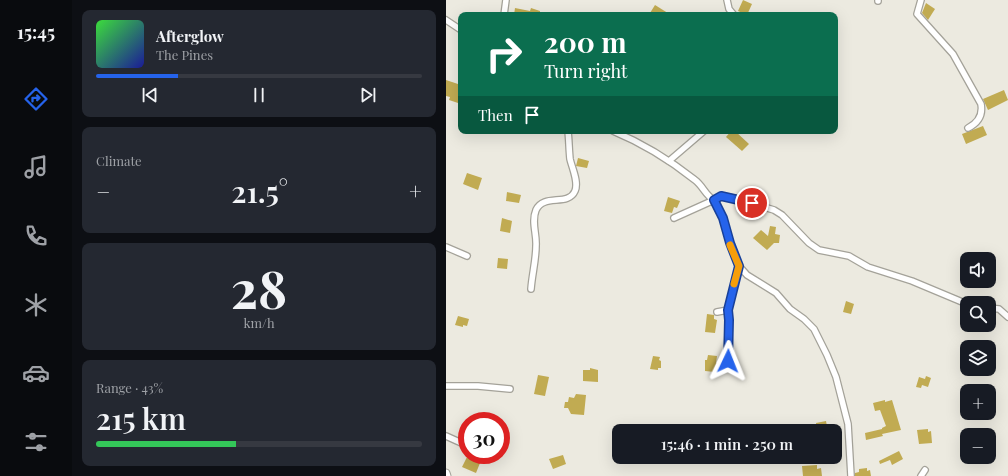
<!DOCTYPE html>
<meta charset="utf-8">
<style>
:root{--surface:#171b24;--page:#242831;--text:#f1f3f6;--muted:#9ea1a6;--line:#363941;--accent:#2563eb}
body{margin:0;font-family:"Playfair Display",serif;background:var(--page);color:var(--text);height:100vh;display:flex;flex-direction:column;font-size:15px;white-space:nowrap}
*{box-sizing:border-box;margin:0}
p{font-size:13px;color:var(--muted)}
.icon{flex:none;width:22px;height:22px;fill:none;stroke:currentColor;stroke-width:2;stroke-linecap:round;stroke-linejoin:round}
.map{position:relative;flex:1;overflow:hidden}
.details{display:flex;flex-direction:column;gap:10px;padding:10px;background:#0d0f14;width:374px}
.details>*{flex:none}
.hud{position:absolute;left:12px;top:12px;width:380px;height:122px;border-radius:8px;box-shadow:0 4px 16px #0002;background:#0b6e4f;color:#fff;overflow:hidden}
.tools{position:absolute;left:514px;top:252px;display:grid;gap:8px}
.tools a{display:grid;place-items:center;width:36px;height:36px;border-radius:8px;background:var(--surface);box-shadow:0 4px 16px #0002;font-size:20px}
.speed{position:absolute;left:12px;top:412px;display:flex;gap:8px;font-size:20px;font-weight:700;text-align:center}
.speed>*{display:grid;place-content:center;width:52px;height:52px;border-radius:50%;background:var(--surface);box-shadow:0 4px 16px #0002;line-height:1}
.speed .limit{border:6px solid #d22;background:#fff;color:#111}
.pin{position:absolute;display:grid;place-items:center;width:34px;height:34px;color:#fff;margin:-17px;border:2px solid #fff;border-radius:50%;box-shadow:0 1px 4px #0007}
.me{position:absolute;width:44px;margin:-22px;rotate:2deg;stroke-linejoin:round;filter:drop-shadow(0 0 3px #0008)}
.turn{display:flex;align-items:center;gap:14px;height:84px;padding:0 20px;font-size:18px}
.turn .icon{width:52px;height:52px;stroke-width:2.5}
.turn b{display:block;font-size:28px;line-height:34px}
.then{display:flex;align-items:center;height:38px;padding:0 20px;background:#0003;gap:8px;font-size:15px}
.big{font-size:30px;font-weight:600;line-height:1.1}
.details .widget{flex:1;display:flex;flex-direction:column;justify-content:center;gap:6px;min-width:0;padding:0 14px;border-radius:8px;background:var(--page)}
.details .dial{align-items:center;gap:0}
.dial b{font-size:52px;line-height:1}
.song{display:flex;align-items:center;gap:12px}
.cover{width:48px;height:48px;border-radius:6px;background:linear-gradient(135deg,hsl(120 70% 55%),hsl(240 70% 35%))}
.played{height:4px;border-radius:2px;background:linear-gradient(90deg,var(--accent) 25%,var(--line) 25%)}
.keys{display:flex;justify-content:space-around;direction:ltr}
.heat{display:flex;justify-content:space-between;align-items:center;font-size:22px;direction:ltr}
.charge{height:6px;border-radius:3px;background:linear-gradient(90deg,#34c759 43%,var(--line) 0)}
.trip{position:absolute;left:166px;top:424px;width:230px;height:40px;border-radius:8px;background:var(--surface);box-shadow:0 4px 16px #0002;font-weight:600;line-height:40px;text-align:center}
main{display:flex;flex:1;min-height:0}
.tabs{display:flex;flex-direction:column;width:72px;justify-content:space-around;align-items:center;background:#090b0e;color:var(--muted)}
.tabs .icon{width:28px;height:28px}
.tabs .on{color:var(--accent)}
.tabs b{font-size:18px;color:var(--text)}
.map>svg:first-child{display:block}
.building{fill:#c1ab52}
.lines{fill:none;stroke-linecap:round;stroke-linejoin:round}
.minor-casing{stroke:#a4a299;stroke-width:8}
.major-casing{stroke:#a4a299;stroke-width:9}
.minor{stroke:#fff;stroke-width:5.5}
.major{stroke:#fff;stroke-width:7}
.route-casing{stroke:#184099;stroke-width:10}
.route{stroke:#2563eb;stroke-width:7}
.slow{stroke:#f59e0b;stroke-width:7}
</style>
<main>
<nav class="tabs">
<b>15:45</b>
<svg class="icon on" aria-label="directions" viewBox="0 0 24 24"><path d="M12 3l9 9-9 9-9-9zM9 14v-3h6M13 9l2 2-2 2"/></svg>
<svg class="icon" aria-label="music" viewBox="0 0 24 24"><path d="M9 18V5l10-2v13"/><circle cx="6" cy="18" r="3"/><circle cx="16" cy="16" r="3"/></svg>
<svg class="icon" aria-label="phone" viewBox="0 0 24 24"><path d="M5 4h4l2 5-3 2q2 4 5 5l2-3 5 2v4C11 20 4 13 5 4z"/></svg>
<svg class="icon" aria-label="climate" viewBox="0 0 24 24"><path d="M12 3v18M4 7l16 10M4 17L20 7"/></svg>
<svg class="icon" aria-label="car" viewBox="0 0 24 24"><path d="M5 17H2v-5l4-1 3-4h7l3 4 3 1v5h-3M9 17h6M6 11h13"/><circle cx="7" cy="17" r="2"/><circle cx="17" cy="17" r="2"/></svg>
<svg class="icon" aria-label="filters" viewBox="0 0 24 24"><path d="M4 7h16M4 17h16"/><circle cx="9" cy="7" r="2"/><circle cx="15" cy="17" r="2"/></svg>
</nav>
<section class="details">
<div class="widget">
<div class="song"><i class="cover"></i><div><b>Afterglow</b><p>The Pines</p></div></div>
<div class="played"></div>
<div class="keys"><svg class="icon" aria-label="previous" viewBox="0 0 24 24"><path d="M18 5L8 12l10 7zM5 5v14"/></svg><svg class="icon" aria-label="pause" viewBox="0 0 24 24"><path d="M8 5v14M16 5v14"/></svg><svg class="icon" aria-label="next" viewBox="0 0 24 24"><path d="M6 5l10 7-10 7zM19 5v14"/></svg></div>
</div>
<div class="widget"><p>Climate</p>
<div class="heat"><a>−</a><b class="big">21.5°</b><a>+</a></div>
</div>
<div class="widget dial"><b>28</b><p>km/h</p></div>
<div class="widget"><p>Range · 43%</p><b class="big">215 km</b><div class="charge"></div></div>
</section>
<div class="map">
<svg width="562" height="476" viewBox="0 0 562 476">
<rect width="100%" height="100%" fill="#eceae0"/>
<g class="building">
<polygon points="297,0 306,4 301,15 292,11"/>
<polygon points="480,3 489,9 482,20 476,13"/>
<polygon points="209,5 225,15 207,15 204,13"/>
<polygon points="69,8 84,11 85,8 94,11 94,15 68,15"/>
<polygon points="0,80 15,85 15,101 13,101 12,103 3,100 4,97 0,96"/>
<polygon points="558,90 562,100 542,110 537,99"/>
<polygon points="537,126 541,135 520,144 516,134"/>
<polygon points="285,131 289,131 303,144 296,151 280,137"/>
<polygon points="132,158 143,161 141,168 130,166"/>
<polygon points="21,173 36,178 32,190 17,184"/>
<polygon points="61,192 75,195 73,203 60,201"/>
<polygon points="222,197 234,201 231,208 228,207 226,213 218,211"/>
<polygon points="56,218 66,221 64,233 54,231"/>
<polygon points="324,226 330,227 329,234 334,235 333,243 328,243 321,250 307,238 315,230 322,236"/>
<polygon points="52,258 62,259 61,269 51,268"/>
<polygon points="400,301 408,304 405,314 397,312"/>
<polygon points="261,314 268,315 268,319 271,320 269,333 259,332"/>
<polygon points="12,316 23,319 21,326 17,325 17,327 9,325"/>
<polygon points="262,355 271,356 270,363 273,363 272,369 269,369 269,372 259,371 259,360 261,360"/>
<polygon points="207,356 214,357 213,360 215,361 215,368 212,368 212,370 204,369"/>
<polygon points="144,368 152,370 152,382 137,381 137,370 144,370"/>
<polygon points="92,375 103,377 99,396 88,394"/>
<polygon points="480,376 485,378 482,387 476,385 475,388 470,387 473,377 479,379"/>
<polygon points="130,394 140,395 138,415 125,414 122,408 118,408 119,402 122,402 123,397 128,398"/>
<polygon points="439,400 439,402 446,400 455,430 436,434 437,436 420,440 419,433 436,429 436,428 440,426 434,410 429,411 427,403"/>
<polygon points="380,421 382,431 371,431 370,423"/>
<polygon points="482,429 482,432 485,431 486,443 473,444 471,430"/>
<polygon points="453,451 457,459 446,465 444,460 434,464 433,461"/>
<polygon points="117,455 120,464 107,469 103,459"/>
<polygon points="21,457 34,463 30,473 16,467"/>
<polygon points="371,465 371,469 375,468 376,476 357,476 356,466"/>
<polygon points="421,468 421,471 424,470 425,476 409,476 409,473 413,472 413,469"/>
</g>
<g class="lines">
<defs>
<g id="minor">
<polyline points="281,0 283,9 288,15"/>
<path d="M475 0 471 14 507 54 535 104C537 115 532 123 522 128"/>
<polyline points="432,1 432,0"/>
<polyline points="58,15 60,0"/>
<polyline points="0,20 15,30"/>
<path d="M167 131C196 143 225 161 249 180 257 186 260 196 268 200L275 196 287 198 328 210 336 215 363 243 373 250 403 256 422 267 466 281 521 304"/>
<polyline points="223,161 258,131"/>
<polyline points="228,218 268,200 277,218 284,243 293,266 301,275 330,293 344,309 358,319 368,329 381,355 390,377 402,424 405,476"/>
<polyline points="0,247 21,256"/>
<path d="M85 289C86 275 90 260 90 246 91 234 85 222 90 210 98 193 122 207 129 191 133 182 126 168 124 159 123 149 123 140 122 131"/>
<polyline points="543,308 553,309 562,317"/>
<polyline points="271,312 282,310"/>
<polyline points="282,361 283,320 282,310 293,266"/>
<polyline points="0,386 32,386 64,389"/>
<polyline points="0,436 20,445"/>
<polyline points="475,476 479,470"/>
</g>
<polyline id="major" points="0,473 1,476"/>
</defs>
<use href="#minor" class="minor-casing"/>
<use href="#major" class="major-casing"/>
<use href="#minor" class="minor"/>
<use href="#major" class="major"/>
</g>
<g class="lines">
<defs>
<polyline id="route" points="282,361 283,320 282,310 293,266 284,243 277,218 268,200 275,196 306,203"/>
</defs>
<use href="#route" class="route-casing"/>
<use href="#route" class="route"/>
<polyline class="slow" points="284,245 293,266 288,284"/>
</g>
</svg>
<div class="tools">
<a><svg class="icon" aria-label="sound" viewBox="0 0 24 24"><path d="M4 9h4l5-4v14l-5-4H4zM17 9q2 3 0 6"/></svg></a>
<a><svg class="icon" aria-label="search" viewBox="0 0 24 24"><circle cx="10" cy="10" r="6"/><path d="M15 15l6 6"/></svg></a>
<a><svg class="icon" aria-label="layers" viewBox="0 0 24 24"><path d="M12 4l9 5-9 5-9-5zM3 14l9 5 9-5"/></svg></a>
<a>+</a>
<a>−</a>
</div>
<div class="speed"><div class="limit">30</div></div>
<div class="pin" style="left:306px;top:203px;background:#d93025"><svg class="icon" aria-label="arrive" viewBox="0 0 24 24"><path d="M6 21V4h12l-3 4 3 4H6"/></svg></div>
<svg class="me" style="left:282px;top:361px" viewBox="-20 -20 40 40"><path d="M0-17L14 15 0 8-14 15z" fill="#2563eb" stroke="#fff" stroke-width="4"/></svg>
<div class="trip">15:46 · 1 min · 250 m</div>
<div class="hud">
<div class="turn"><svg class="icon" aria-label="right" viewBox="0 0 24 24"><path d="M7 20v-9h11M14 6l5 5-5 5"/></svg><div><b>200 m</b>Turn right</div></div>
<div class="then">Then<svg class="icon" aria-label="arrive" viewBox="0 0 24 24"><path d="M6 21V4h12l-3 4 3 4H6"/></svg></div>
</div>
</div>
</main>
